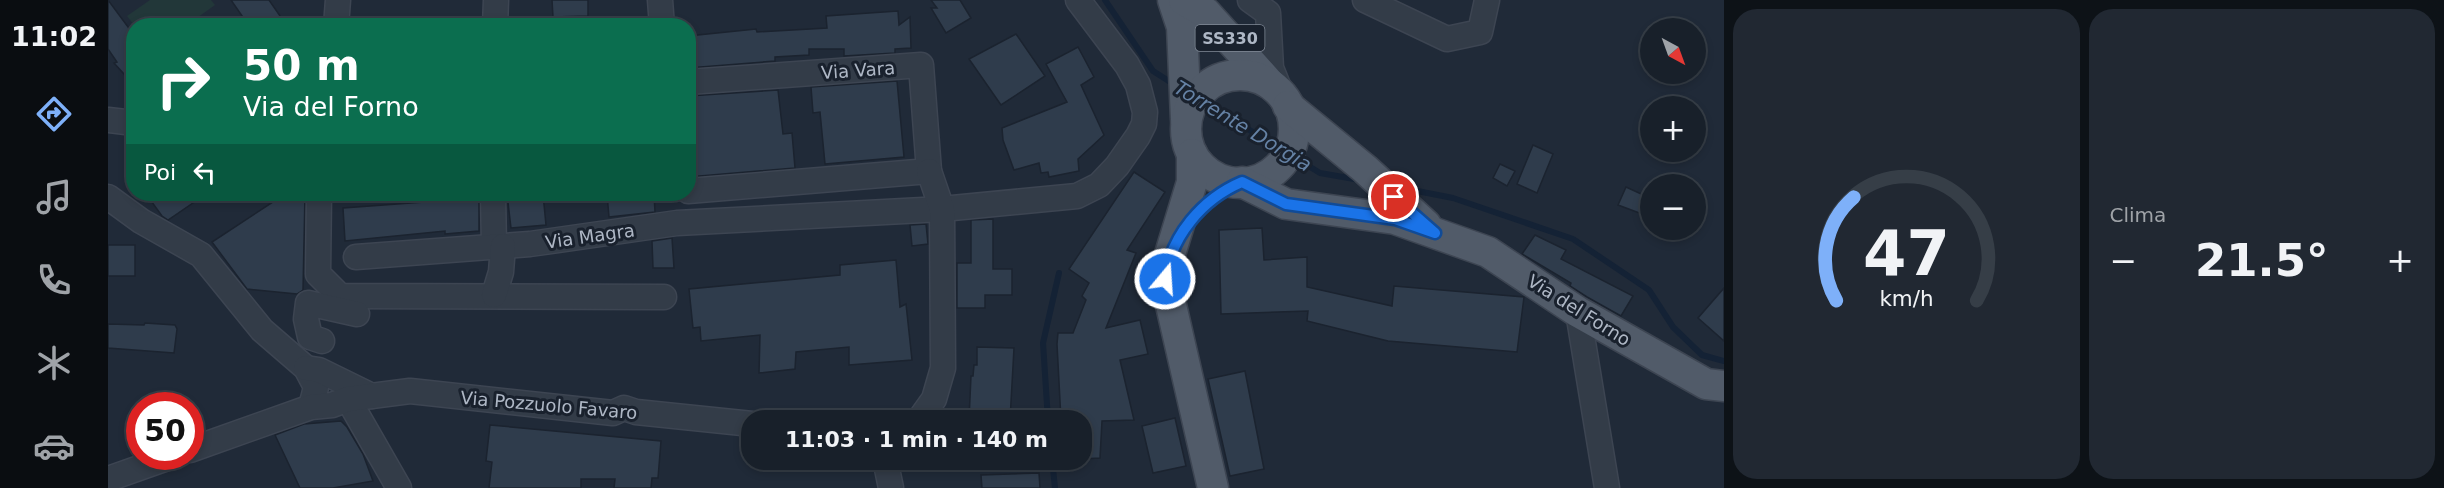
<!DOCTYPE html>
<html lang="it">
<meta charset="utf-8">
<style>
:root{--surface:#18202a;--page:#212832;--text:#f1f3f6;--muted:#9fa3a8;--line:#363e47;--accent:#7eb0f9}
body{margin:0;font-family:"DejaVu Sans",sans-serif;background:var(--page);color:var(--text);height:100vh;display:flex;flex-direction:column;font-size:22px;white-space:nowrap}
*{box-sizing:border-box;margin:0}
p{font-size:20px;color:var(--muted)}
.icon{flex:none;width:33px;height:33px;fill:none;stroke:currentColor;stroke-width:2;stroke-linecap:round;stroke-linejoin:round}
.map{position:relative;flex:1;overflow:hidden}
.details{display:flex;flex-direction:column;gap:9px;padding:9px;background:#0d1217;width:720px}
.details>*{flex:none}
.top-card{position:absolute;left:18px;top:18px;width:570px;height:183px;border-radius:24px;box-shadow:0 3px 9px #0003,0 0 0 2px var(--line);background:#0b6e4f;color:#fff;overflow:hidden}
.needle{width:39px;rotate:139deg}
.controls{position:absolute;left:1532px;top:18px;display:grid;gap:12px}
.controls a{display:grid;place-items:center;width:66px;height:66px;border-radius:50%;background:var(--surface);box-shadow:0 3px 9px #0003,0 0 0 2px var(--line);font-size:30px}
.speed{position:absolute;left:18px;top:392px;display:flex;gap:12px;font-size:30px;font-weight:700;text-align:center}
.speed>*{display:grid;place-content:center;width:78px;height:78px;border-radius:50%;background:var(--surface);box-shadow:0 3px 9px #0003,0 0 0 2px var(--line);line-height:1}
.speed .limit{border:9px solid #d22;background:#fff;color:#111}
.pin{position:absolute;display:grid;place-items:center;width:51px;height:51px;color:#fff;margin:-26px;border:3px solid #fff;border-radius:50%;box-shadow:0 2px 6px #0007}
.me{position:absolute;width:66px;margin:-33px;rotate:18deg;stroke-linejoin:round;filter:drop-shadow(0 0 4px #0008)}
.turn{display:flex;align-items:center;gap:21px;height:126px;padding:0 18px;font-size:27px}
.turn .icon{width:78px;height:78px;stroke-width:2.5}
.turn b{display:block;font-size:42px;line-height:51px}
.then{display:flex;align-items:center;height:57px;padding:0 18px;background:#0003;gap:12px;font-size:22px}
.big{font-size:45px;font-weight:700;line-height:1.1}
.details .widget{flex:1;display:flex;flex-direction:column;justify-content:center;gap:9px;min-width:0;padding:0 21px;border-radius:24px;background:var(--page)}
.details .dial{align-items:center;gap:0}
.dial svg{height:156px;overflow:visible;fill:none;stroke:var(--line);stroke-width:7;stroke-linecap:round;text-anchor:middle}
.dial text{fill:var(--text);stroke:none}
.heat{display:flex;justify-content:space-between;align-items:center;font-size:33px;direction:ltr}
.details .tiles{flex:1;display:grid;gap:9px;grid-template-columns:repeat(2,1fr)}
.trip{position:absolute;left:633px;top:410px;width:351px;height:60px;border-radius:24px;background:var(--surface);box-shadow:0 3px 9px #0003,0 0 0 2px var(--line);font-weight:700;line-height:60px;text-align:center}
main{display:flex;flex:1;min-height:0}
.tab-bar{display:flex;flex-direction:column;width:108px;justify-content:space-around;align-items:center;background:#0a0d11;color:var(--muted)}
.tab-bar .icon{width:42px;height:42px}
.tab-bar .on{color:var(--accent)}
.tab-bar b{font-size:27px;color:var(--text)}
.map>svg:first-child{display:block}
.green{fill:#223739}
.lines{fill:none;stroke-linecap:round;stroke-linejoin:round}
.stream{stroke:#142235;stroke-width:6}
.building{fill:#2f3c4c;stroke:#1b232f;stroke-width:1.5}
.minor-casing{stroke:#3d4552;stroke-width:27}
.major-casing{stroke:#3d4552;stroke-width:33}
.minor{stroke:#333c48;stroke-width:24}
.major{stroke:#515b69;stroke-width:30}
.route-casing{stroke:#114b97;stroke-width:15}
.route{stroke:#1a73e8;stroke-width:10}
.labels{text-anchor:middle;dominant-baseline:central;stroke-width:6;stroke-linejoin:round;paint-order:stroke}
.shield{fill:#19212d;stroke:#818a97;stroke-width:1.5}
.shield-label{font-size:16px;font-weight:bold;fill:#aeb7c5}
.street-label{font-size:18px;fill:#aeb7c5;stroke:#19212d}
.water-label{font-size:20px;font-style:italic;fill:#6582a5;stroke:#19212d}
</style>
<main>
<nav class="tab-bar">
<b>11:02</b>
<svg class="icon on" aria-label="directions" viewBox="0 0 24 24"><path d="M12 3l9 9-9 9-9-9zM9 14v-3h6M13 9l2 2-2 2"/></svg>
<svg class="icon" aria-label="music" viewBox="0 0 24 24"><path d="M9 18V5l10-2v13"/><circle cx="6" cy="18" r="3"/><circle cx="16" cy="16" r="3"/></svg>
<svg class="icon" aria-label="phone" viewBox="0 0 24 24"><path d="M5 4h4l2 5-3 2q2 4 5 5l2-3 5 2v4C11 20 4 13 5 4z"/></svg>
<svg class="icon" aria-label="climate" viewBox="0 0 24 24"><path d="M12 3v18M4 7l16 10M4 17L20 7"/></svg>
<svg class="icon" aria-label="car" viewBox="0 0 24 24"><path d="M5 17H2v-5l4-1 3-4h7l3 4 3 1v5h-3M9 17h6M6 11h13"/><circle cx="7" cy="17" r="2"/><circle cx="17" cy="17" r="2"/></svg>
</nav>
<div class="map">
<svg width="1616" height="488" viewBox="0 0 1616 488">
<rect width="100%" height="100%" fill="#202a38"/>
<polygon class="green" points="42,0 103,0 107,5 79,25 26,25 19,16"/>
<g class="lines">
<g class="stream">
<polyline points="997,0 1045,71 1067,85"/>
<polyline points="1086,96 1212,173 1252,180"/>
<polyline points="1294,188 1345,198 1465,239 1541,290 1565,327 1594,355 1616,361"/>
<polyline points="940,420 935,343 951,273"/>
<polyline points="944,459 947,488"/>
</g>
</g>
<g class="building">
<polygon points="0,0 26,35 26,85 6,63 9,62 0,49"/>
<polygon points="123,0 161,0 179,26 141,26"/>
<polygon points="444,0 480,0 480,16 445,17"/>
<polygon points="823,0 852,0 863,18 838,33 823,8 829,8"/>
<polygon points="790,11 791,25 802,17 803,48 787,49 787,53 736,56 736,49 701,49 701,55 667,57 667,61 580,68 580,36 648,29 649,32 719,28 718,16"/>
<polygon points="908,34 937,76 893,105 861,59"/>
<polygon points="970,47 986,77 973,85 996,135 970,159 971,171 941,177 940,172 933,173 931,163 906,170 895,140 894,128 959,102 938,64"/>
<polygon points="789,81 796,157 717,164 712,112 705,113 703,87"/>
<polygon points="670,90 675,134 684,133 687,168 580,177 580,96"/>
<polygon points="1425,145 1445,154 1429,193 1409,184"/>
<polygon points="1392,164 1407,171 1399,186 1385,178"/>
<polygon points="1026,172 1057,192 1019,250 1028,253 998,328 1032,320 1040,354 1012,360 1026,420 994,421 992,458 974,459 974,420 953,420 949,344 950,333 965,333 978,300 974,296 981,283 961,269"/>
<polygon points="1518,187 1542,198 1542,217 1510,205"/>
<polygon points="38,194 98,194 60,220 54,216"/>
<polygon points="177,194 197,194 195,290 189,294 139,289 104,242"/>
<polygon points="399,194 435,194 438,225 403,228"/>
<polygon points="499,194 546,194 547,212 501,217"/>
<polygon points="371,198 371,231 337,234 337,231 237,241 235,208"/>
<polygon points="885,219 885,269 904,269 904,295 877,295 877,308 849,308 849,263 863,263 863,220"/>
<polygon points="818,224 820,244 804,246 802,225"/>
<polygon points="1154,228 1156,260 1199,257 1199,287 1284,306 1286,286 1416,297 1409,352 1280,341 1199,321 1200,311 1113,314 1111,230"/>
<polygon points="1427,235 1458,250 1453,259 1525,296 1513,316 1479,297 1462,286 1463,283 1414,254"/>
<polygon points="564,238 566,268 545,268 544,241"/>
<rect x="0" y="245" width="27" height="31"/>
<polygon points="788,260 792,307 798,304 804,360 741,365 741,347 688,352 687,369 651,373 652,335 593,341 592,327 585,328 581,289 732,275 732,265"/>
<polygon points="1616,288 1616,341 1590,318"/>
<polygon points="37,323 67,325 69,329 66,353 0,348 0,324 36,325"/>
<polygon points="869,347 906,348 902,420 861,420 863,376 865,376 866,365 869,365"/>
<polygon points="1137,371 1156,469 1122,476 1100,379"/>
<polygon points="1067,418 1078,466 1045,473 1034,426"/>
<polygon points="233,421 239,427 255,454 265,481 225,488 192,488 167,435 196,424"/>
<polygon points="382,425 553,441 550,478 544,478 543,488 506,488 507,479 473,479 473,488 381,488 384,462 378,461"/>
<polygon points="931,473 932,488 874,488 873,475"/>
</g>
<g class="lines">
<defs>
<g id="minor">
<polyline points="552,0 554,26"/>
<polyline points="1142,0 1160,13 1163,68 1173,93"/>
<polyline points="1257,0 1339,39 1372,32 1379,0"/>
<polyline points="228,26 230,0"/>
<polyline points="387,26 388,0"/>
<polyline points="580,82 813,65 821,171 580,191"/>
<polyline points="0,120 26,123"/>
<polyline points="211,194 210,274 232,296 556,297"/>
<polyline points="385,194 386,247"/>
<polyline points="0,197 33,221 93,255 154,330 198,368 208,387 203,407"/>
<polyline points="248,257 422,244 569,223 834,209 969,196 991,185 1009,166 1030,136 1036,124 1037,112 1030,85 1019,65 970,0"/>
<polyline points="386,295 393,272 395,246"/>
<polyline points="1470,312 1499,488"/>
<polyline points="214,341 202,337 198,319 200,303 249,314"/>
<polyline points="198,368 211,370 264,396"/>
<polyline points="240,399 291,488"/>
<polyline points="811,420 826,399 835,368 834,209 821,171"/>
<polyline points="82,450 203,407 224,405 240,399 302,391 505,413 516,408 528,412 644,424"/>
<polyline points="777,459 783,488"/>
<polyline points="0,479 65,456"/>
</g>
<g id="major">
<polyline points="1065,0 1074,27 1078,119"/>
<polyline points="1076,0 1098,13 1162,84"/>
<circle cx="1132" cy="129" r="54"/>
<polyline points="1180,106 1257,169 1318,225"/>
<polyline points="1084,154 1084,182 1059,264 1057,279 1105,488"/>
<polyline points="1134,182 1178,204 1287,219 1380,252 1470,312 1598,384 1616,386"/>
</g>
</defs>
<use href="#minor" class="minor-casing"/>
<use href="#major" class="major-casing"/>
<use href="#minor" class="minor"/>
<use href="#major" class="major"/>
</g>
<g class="lines">
<defs>
<path id="route" d="M1057 279C1063 236 1094 199 1134 182L1178 204 1287 219 1327 233 1286 197"/>
</defs>
<use href="#route" class="route-casing"/>
<use href="#route" class="route"/>
</g>
<g class="labels">
<rect class="shield" x="1087.5" y="25" width="69" height="26" rx="4.5"/>
<g class="shield-label">
<text x="1122" y="38">SS330</text>
</g>
<g class="street-label">
<text transform="translate(750 70) rotate(-4)">Via Vara</text>
<text transform="translate(482 236) rotate(-8)">Via Magra</text>
<text transform="translate(1471 310) rotate(32)">Via del Forno</text>
<text transform="translate(441 405) rotate(5)">Via Pozzuolo Favaro</text>
</g>
<g class="water-label">
<text transform="translate(1135 126) rotate(31)">Torrente Dorgia</text>
</g>
</g>
</svg>
<div class="controls">
<a><svg class="needle" viewBox="-14 -14 28 28"><path d="M0-13l5 13h-10z" fill="#e53935"/><path d="M0 13l5-13h-10z" fill="#9fa3a8"/></svg></a>
<a>+</a>
<a>−</a>
</div>
<div class="speed"><div class="limit">50</div></div>
<div class="pin" style="left:1286px;top:197px;background:#d93025"><svg class="icon" aria-label="arrive" viewBox="0 0 24 24"><path d="M6 21V4h12l-3 4 3 4H6"/></svg></div>
<svg class="me" style="left:1057px;top:279px" viewBox="-20 -20 40 40"><circle r="17" fill="#1a73e8" stroke="#fff" stroke-width="3"/><path d="M0-11L8 9 0 5-8 9z" fill="#fff"/></svg>
<div class="trip">11:03 · 1 min · 140 m</div>
<div class="top-card">
<div class="turn"><svg class="icon" aria-label="right" viewBox="0 0 24 24"><path d="M7 20v-9h11M14 6l5 5-5 5"/></svg><div><b>50 m</b>Via del Forno</div></div>
<div class="then">Poi<svg class="icon" aria-label="left" viewBox="0 0 24 24"><path d="M17 20v-9H6M10 6l-5 5 5 5"/></svg></div>
</div>
</div>
<section class="details">
<div class="tiles">
<div class="widget dial"><svg viewBox="0 0 100 80">
<path d="M14 69A42 42 0 1 1 86 69"/>
<path d="M14 69A42 42 0 0 1 23 16" stroke="#7eb0f9"/>
<text x="50" y="56" font-size="32" font-weight="700">47</text>
<text x="50" y="72" font-size="11">km/h</text>
</svg></div>
<div class="widget"><p>Clima</p>
<div class="heat"><a>−</a><b class="big">21.5°</b><a>+</a></div>
</div>
</div>
</section>
</main>
